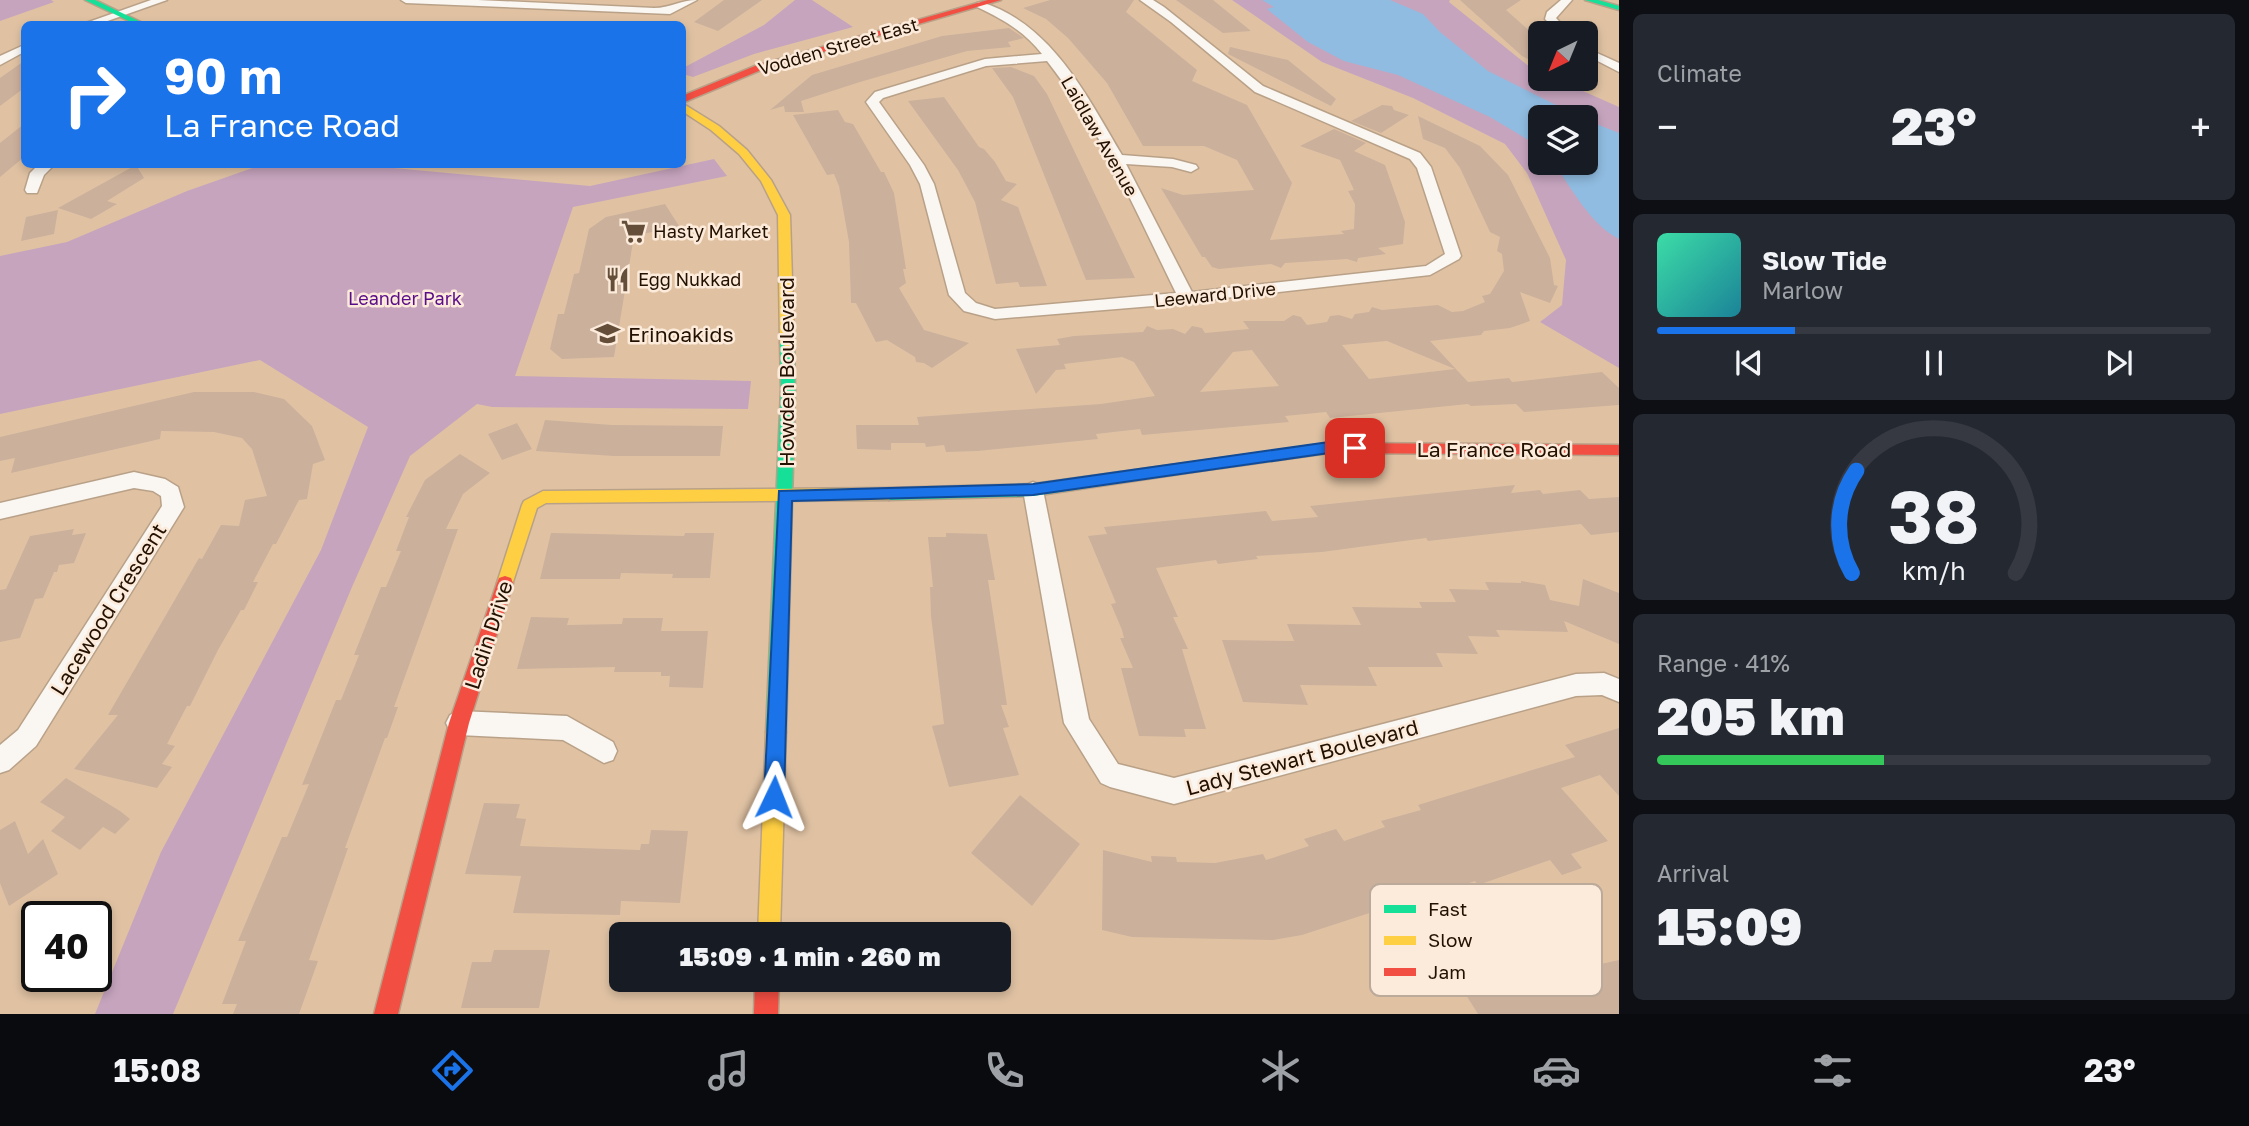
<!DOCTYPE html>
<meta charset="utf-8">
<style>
:root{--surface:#171b24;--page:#242831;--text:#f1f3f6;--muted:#9ea1a6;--line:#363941;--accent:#1a73e8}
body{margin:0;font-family:"Golos Text",sans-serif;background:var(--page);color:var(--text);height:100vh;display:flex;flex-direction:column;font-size:26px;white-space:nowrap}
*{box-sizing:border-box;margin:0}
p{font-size:23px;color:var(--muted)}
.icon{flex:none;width:38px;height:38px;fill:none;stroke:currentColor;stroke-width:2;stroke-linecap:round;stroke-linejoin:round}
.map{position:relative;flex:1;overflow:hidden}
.details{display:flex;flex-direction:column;gap:14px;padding:14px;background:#0d0f14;width:630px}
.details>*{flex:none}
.top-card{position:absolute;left:21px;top:21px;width:665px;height:147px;border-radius:10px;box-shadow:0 4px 10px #0003;background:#1a73e8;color:#fff;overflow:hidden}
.needle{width:46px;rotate:223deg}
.tools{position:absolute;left:1528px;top:21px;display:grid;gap:14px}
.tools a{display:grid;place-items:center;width:70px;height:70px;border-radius:10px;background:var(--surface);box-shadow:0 4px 10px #0003;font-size:35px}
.speed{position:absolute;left:21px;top:901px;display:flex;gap:14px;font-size:35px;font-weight:700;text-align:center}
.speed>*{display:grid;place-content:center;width:91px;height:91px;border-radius:50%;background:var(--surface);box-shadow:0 4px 10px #0003;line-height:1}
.speed .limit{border:4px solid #111;border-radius:10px;background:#fff;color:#111}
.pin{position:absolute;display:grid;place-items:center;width:60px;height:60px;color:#fff;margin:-30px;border-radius:14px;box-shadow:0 4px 10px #0006}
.me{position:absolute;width:77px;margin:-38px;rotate:2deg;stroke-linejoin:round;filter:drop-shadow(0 0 5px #0008)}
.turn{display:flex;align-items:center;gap:24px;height:147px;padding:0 28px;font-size:32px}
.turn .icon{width:91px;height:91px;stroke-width:2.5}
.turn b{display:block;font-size:49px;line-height:60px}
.big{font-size:52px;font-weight:800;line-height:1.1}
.details .tile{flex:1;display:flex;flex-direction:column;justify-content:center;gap:10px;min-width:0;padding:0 24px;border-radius:10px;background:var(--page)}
.details .dial{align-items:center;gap:0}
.dial svg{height:182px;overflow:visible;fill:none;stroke:var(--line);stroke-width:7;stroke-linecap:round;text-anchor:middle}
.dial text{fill:var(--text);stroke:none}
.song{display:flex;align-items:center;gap:21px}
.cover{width:84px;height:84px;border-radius:10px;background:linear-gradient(135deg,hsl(160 70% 55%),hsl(190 70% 35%))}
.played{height:7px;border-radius:4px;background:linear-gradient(90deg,var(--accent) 25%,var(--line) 25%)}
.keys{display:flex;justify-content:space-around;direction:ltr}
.heat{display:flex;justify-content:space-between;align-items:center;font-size:38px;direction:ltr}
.charge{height:10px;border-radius:5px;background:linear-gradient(90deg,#34c759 41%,var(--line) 0)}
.trip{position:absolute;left:609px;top:922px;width:402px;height:70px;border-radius:10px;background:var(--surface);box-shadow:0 4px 10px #0003;font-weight:800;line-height:70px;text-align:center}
.dock{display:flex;height:112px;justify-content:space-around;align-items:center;background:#090b0e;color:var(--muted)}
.dock .icon{width:49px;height:49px}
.dock .active{color:var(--accent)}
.dock b{font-size:32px;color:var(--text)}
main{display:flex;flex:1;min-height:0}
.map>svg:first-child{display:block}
.green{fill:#c6a4be;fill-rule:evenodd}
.water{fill:#90bce1}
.building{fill:#cbb09c;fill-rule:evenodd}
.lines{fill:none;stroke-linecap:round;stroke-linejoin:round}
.street-casing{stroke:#b9a188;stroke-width:3}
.fast-casing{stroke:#b9a188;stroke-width:3}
.slow-casing{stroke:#b9a188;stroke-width:3}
.jam-casing{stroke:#b9a188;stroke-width:3}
.street{fill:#faf6f1;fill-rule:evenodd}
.fast{fill:#16e098;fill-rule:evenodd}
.slow{fill:#ffcf43;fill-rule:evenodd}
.jam{fill:#f24e42;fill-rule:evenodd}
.route{fill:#1a73e8;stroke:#114b97;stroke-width:2}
.labels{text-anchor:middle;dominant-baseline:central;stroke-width:5;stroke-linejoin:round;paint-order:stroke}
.far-street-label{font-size:18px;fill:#231000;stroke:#fcebdb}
.far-poi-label{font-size:18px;fill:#231000;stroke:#fcebdb;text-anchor:start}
.far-park-label{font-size:18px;fill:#5a0d8b;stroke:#fcebdb}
.poi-label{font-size:21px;fill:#231000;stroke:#fcebdb;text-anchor:start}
.street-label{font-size:21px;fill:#231000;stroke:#fcebdb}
.key{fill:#fcebdb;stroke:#bba999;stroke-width:2}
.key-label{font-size:19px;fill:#231000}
</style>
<main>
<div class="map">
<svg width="1619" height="1014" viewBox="0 0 1619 1014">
<rect width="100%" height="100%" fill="#e0c2a3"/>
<g class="green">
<polygon points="0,0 51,0 54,2 0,21"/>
<polygon points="795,0 812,0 853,27 754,54 693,77 683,74 683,68 764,25"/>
<path d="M1232 0H1450L1449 2 1531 68 1540 72V79H1556L1619 107V368L1540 322 1562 305 1566 260 1527 173 1505 144 1413 98 1322 62ZM1540 117H1586V163H1540Z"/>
<polygon points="714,159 727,176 573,207 515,376 751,381 748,409 492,407 477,404 410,456 352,587 173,1014 95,1014 161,852 321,550 368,427 260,360 0,414 0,256 67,242 187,191 261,165 361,165 590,186"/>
</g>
<g class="water">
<polygon points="1262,0 1390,0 1423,14 1440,32 1488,71 1580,117 1540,117 1540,147 1490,117 1398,75 1344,61 1308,42 1267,9 1274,7"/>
<path d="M1586 120 1619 133V239C1591 225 1571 188 1554 163H1586Z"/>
</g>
<g class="building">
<polygon points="724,0 762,0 718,31 694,22"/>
<polygon points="1050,0 1134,0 1126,12 1197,70 1192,81 1247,105 1292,183 1270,240 1344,234 1341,231 1354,229 1355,204 1348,191 1354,190 1340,160 1300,146 1334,129 1366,143 1354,151 1385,165 1405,222 1403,244 1378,248 1386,254 1358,258 1357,262 1347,259 1285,263 1281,268 1271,264 1219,269 1212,267 1205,257 1202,257 1161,188 1183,195 1254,190 1237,160 1204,146 1143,146 1107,83 1068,38 1046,19 1023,8"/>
<polygon points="1176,0 1213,0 1251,31 1223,33"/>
<polygon points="1460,0 1521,0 1506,10 1540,40 1540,65 1522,56"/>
<polygon points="1009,28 1024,38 1008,42 1011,47 967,51 860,82 801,101 804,112 785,112 784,106 770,110 812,75 942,36"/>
<polygon points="1230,47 1288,60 1336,99 1331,106 1228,54"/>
<polygon points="24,61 24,88 0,106 0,78"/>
<polygon points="1011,67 1034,76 1047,94 1135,278 1086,280 1013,97 992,68"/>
<polygon points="944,97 979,147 984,149 995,162 1006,181 1017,184 1001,200 1018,207 1047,286 1020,287 1018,282 996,284 975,202 958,170 908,101"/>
<polygon points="1382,105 1392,106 1394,110 1409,115 1381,133 1351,121"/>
<polygon points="838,110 845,122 853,124 881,172 884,172 894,193 906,269 903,269 906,283 899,288 924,330 969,343 932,368 924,363 916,362 915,357 887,340 876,342 856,303 851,303 849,242 839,186 834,174 827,175 793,115"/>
<path d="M1418 116 1480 146 1508 175 1550 258 1554 285 1558 286 1550 303 1520 292 1530 321 1510 328 1484 331 1481 335 1430 341 1468 382 1509 378 1512 382 1602 372 1619 388V405L1524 412 1516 404 1471 406 1468 404 1330 418 1326 412 1285 416 1289 422 1142 435 1140 429 1096 434 1098 439 977 451 946 452 944 445 926 447 925 443H891V450L857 449 856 425H919L917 417 1101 404 1155 396 1134 362 1122 357 1064 364 1066 369 1056 370 1036 394 1016 349 1060 345 1057 339 1074 336 1143 332 1147 326 1157 330 1173 329 1185 334 1192 326 1202 328 1205 333 1249 329 1243 321H1284L1293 315 1301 317 1307 325 1327 322 1330 316 1339 315 1352 319 1355 314 1369 312 1372 307 1382 310 1438 305 1452 312 1463 311 1485 302 1482 296 1490 294 1504 271 1502 254 1497 251 1500 237 1490 232 1460 168 1445 148 1423 139ZM1387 341 1455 369 1369 379 1342 345ZM1252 350 1279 386 1200 392 1233 352Z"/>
<polygon points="24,124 24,157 0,177 0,143"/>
<polygon points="136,165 144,178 107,201 117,204 91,219 58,208"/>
<polygon points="665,204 679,226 634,236 614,357 562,359 550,349 558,314 564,314 574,274 579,273 589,229 606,217"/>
<polygon points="58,210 54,234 21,241 26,217"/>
<polygon points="194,392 254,392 284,399 312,426 325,460 313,464 307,499 299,500 276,544 273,544 253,582 258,582 244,610 241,610 218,650 190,706 187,706 167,744 175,746 162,764 172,767 157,788 74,769 118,715 108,715 199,558 202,559 221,525 239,526 245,500 267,496 252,449 242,438 214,432 161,431 160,439 11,473 15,458 0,461 0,437"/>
<polygon points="545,420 612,425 723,426 720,456 614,456 536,451"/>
<polygon points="517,423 532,449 502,460 488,434"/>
<polygon points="460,454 490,473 463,494 446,529 458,529 394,707 398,707 387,738 385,738 345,848 348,848 309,960 318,961 299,1014 233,1014 237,1004 222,1004 246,941 238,941 282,837 287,837 309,784 302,785 336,700 341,700 359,655 354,655 381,587 386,587 401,551 396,551 409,517 406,517 425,480"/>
<polygon points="1515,485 1511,493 1540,490 1543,494 1580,490 1589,499 1619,497 1619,532 1591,535 1581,524 1428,541 1426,538 1322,552 1256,556 1258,559 1218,564 1216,560 1156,568 1178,617 1173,617 1188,649 1182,649 1206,729 1184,729 1186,737 1139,736 1121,668 1133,668 1120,638 1124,638 1122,630 1111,604 1116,603 1088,536 1107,534 1104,527 1266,511 1272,521 1318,517 1310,506"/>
<polygon points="74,529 72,535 86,533 74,563 59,565 57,572 54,572 43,598 35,599 20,638 0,642 0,590 6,589 30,536"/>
<polygon points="551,533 684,536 685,533 714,533 710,578 672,578 673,574 621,573 620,579 540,579"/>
<polygon points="946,533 987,534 995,580 988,580 1007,705 1001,705 1009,727 1003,728 1019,775 949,787 932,726 944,724 931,616 930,587 933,587 928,537 946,537"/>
<polygon points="1583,579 1619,593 1619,644 1564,621 1568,632 1496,630 1500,637 1468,636 1478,654 1436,653 1443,667 1368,667 1377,686 1300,685 1308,705 1243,702 1222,640 1294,641 1287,624 1361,625 1352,607 1422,608 1419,602 1456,602 1449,589 1489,590 1485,582 1521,583 1521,581 1545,585 1550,600 1579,606"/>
<polygon points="531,617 569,618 567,625 622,624 623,618 663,618 661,631 708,631 703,688 669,687 670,676 661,676 661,672 614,672 615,667 517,669"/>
<polygon points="1619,728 1619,796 1600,775 1561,788 1608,841 1571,854 1582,868 1562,875 1550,860 1478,885 1475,881 1400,907 1397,904 1302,935 1273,940 1132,937 1102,930 1103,850 1152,862 1151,856 1176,857 1177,862 1215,863 1263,854 1266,860 1309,846 1304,839 1336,829 1344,841 1385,827 1381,821 1421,810 1418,805 1575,757 1565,745"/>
<polygon points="66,778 120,811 130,819 115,834 103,827 80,850 51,831 65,817 40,802"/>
<polygon points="1020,795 1080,844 1032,906 971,853"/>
<polygon points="484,803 520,804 516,818 526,819 520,846 640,850 641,844 649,844 651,830 688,831 680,903 621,901 620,915 513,913 521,876 465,874"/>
<polygon points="15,821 28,854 43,839 58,874 9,906 0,883 0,830"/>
<polygon points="494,950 550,950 539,1008 461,1008 472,962 491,962"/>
<polygon points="1619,960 1619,1014 1478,1014 1466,995 1552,977 1549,973 1581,965 1583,968"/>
</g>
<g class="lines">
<defs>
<g id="street">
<polygon points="151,0 167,0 99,24 83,24"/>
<path d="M401 0H478L654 8C670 8 681 0 697 0L670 14 406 3Z"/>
<path d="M1140 0H1153L1164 7 1263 86 1420 153 1431 167 1461 256 1459 259 1430 275 1153 306 995 319 964 311 949 295 920 184 910 165 866 102 875 92 985 59 1042 54C1024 31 1004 20 977 7V3L981 2C1051 23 1087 96 1122 155L1173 159 1196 165 1198 168 1191 172 1172 167 1126 164 1192 292 1426 266 1445 254 1417 168 1410 159 1255 92 1171 22ZM1047 61C1102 131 1137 214 1176 293L995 309 976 303 965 293 934 184 924 165 879 102 883 98 986 66Z"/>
<polygon points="1561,0 1572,0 1556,18 1570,33 1559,33 1545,19 1547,12"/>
<polygon points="24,45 24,52 0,65 0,56"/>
<polygon points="1586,48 1619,63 1619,72 1586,55"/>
<polygon points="39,164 55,164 44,175 37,193 27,193 25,190 30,173"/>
<polygon points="134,472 165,479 178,487 184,507 36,746 9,770 0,773 0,745 18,730 162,506 161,496 153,491 134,488 0,519 0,503"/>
<polygon points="1033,482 1040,485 1043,490 1089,719 1118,764 1174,778 1576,674 1604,673 1619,679 1619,702 1602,695 1576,696 1174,804 1110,787 1101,783 1064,723 1023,490 1026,485"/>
<polygon points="459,711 567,716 613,742 617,751 613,760 604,763 563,740 459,735 450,731 446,723 450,715"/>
</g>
<g id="fast">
<polygon points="85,0 95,0 145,24 135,24"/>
<polygon points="1585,0 1598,0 1619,6 1619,10"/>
<polygon points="787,339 794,343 795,389 786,732 783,738 776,741 769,738 766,732 781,389 780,343"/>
<polygon points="1222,458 1230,463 1227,467 1033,496 889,500 881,494 889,488 1033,484"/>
</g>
<g id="slow">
<polygon points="682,103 719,126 747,150 771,180 790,215 794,343 792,346 787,347 780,343 778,215 761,181 739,154 711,130 682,111"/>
<polygon points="889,488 897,494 889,500 546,503 537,508 511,588 505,590 499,588 497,583 522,505 524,501 543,491"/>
<polygon points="776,723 783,726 786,732 780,934 758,934 766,732 769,726"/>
</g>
<g id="jam">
<polygon points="988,0 1001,0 761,70 682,103 682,96 755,66"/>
<polygon points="1329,443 1619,445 1619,455 1329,453 1222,468 1214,463 1222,458"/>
<polygon points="505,576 511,578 513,583 469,723 398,1014 374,1014 449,723 497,583 499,578"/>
<polygon points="755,980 779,980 778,1014 754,1014"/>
</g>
</defs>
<use href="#street" class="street-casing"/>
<use href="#fast" class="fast-casing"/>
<use href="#slow" class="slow-casing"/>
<use href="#jam" class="jam-casing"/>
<use href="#street" class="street"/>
<use href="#fast" class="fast"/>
<use href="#slow" class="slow"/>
<use href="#jam" class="jam"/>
</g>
<polygon class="route" points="1329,442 1355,442 1363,448 1355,453 1329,453 1033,495 792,501 784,797 781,804 774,807 767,804 764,797 779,491 1033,484"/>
<defs>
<symbol id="supermarket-bare" viewBox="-9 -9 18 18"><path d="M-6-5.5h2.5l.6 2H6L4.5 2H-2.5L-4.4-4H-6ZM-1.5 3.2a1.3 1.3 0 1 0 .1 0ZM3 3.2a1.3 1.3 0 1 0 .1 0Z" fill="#654e39" stroke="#fcebdb" stroke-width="2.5" paint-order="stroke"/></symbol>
<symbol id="restaurant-bare" viewBox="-9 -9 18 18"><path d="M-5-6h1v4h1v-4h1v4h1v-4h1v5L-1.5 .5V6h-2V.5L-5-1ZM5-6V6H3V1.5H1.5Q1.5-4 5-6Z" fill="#654e39" stroke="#fcebdb" stroke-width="2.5" paint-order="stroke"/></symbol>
<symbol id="school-bare" viewBox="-9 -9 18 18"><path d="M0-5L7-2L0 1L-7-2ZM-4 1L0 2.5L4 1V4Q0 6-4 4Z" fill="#654e39" stroke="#fcebdb" stroke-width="2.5" paint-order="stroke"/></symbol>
</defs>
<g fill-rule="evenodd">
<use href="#supermarket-bare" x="616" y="214" width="35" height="35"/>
<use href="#restaurant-bare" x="600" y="262" width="35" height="35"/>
<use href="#school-bare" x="590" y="316" width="35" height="35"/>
</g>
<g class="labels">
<g class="far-street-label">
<text transform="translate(838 46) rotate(-16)">Vodden Street East</text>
<text transform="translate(1100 136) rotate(60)">Laidlaw Avenue</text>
<text transform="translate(1215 294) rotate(-6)">Leeward Drive</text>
</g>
<g class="far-poi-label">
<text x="653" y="231">Hasty Market</text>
<text x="638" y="279">Egg Nukkad</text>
</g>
<g class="far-park-label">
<text x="405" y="298">Leander Park</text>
</g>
<g class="poi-label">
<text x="628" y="334">Erinoakids</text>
</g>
<g class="street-label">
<text transform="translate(786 372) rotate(-90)">Howden Boulevard</text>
<text x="1494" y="449">La France Road</text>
<text transform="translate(108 609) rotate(-58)">Lacewood Crescent</text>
<text transform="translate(488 635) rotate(-72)">Ladin Drive</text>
<text transform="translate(1302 757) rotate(-15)">Lady Stewart Boulevard</text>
</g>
</g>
<rect x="1370" y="884" width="232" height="112" rx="10" class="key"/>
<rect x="1384" y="905" width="32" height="8" fill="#16e098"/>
<rect x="1384" y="936" width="32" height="9" fill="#ffcf43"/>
<rect x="1384" y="968" width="32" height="8" fill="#f24e42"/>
<g class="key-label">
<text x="1428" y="916">Fast</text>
<text x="1428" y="947">Slow</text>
<text x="1428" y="979">Jam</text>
</g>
</svg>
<div class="tools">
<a><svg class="needle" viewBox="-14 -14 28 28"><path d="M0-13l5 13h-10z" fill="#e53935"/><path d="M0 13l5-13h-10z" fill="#9ea1a6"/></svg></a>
<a><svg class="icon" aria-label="layers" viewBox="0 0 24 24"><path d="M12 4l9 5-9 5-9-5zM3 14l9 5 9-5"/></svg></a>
</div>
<div class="speed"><div class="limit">40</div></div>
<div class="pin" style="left:1355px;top:448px;background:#d93025"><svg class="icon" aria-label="arrive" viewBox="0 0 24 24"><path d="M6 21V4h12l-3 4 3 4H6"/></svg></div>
<svg class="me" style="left:774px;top:797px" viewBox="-20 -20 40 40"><path d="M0-17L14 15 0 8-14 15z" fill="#1a73e8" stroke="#fff" stroke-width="4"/></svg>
<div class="trip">15:09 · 1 min · 260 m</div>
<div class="top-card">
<div class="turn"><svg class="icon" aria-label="right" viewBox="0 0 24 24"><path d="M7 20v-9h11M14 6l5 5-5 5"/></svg><div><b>90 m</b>La France Road</div></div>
</div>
</div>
<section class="details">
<div class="tile"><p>Climate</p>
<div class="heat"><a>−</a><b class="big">23°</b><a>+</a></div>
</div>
<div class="tile">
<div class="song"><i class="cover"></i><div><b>Slow Tide</b><p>Marlow</p></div></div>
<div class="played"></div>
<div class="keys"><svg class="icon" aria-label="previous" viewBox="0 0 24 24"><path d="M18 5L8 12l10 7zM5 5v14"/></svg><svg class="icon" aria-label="pause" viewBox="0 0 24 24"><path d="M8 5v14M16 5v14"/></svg><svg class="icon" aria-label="next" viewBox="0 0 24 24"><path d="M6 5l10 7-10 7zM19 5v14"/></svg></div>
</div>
<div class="tile dial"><svg viewBox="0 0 100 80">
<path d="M14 69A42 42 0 1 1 86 69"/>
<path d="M14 69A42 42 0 0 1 16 24" stroke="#1a73e8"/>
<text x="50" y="56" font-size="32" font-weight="700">38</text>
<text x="50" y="72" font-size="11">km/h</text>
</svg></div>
<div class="tile"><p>Range · 41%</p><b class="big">205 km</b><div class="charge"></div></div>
<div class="tile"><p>Arrival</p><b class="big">15:09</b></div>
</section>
</main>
<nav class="dock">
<b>15:08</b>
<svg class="icon active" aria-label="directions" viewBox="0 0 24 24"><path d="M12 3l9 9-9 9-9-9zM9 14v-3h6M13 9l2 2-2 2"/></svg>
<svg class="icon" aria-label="music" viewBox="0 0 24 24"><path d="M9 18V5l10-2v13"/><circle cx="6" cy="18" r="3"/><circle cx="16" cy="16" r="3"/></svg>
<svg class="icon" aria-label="phone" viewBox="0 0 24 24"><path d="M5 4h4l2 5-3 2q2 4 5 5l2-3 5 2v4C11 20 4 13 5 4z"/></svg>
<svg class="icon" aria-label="climate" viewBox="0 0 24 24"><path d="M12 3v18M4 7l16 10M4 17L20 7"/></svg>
<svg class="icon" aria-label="car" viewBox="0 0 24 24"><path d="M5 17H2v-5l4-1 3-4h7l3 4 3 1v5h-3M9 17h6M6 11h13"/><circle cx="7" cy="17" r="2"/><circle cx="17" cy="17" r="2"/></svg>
<svg class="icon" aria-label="filters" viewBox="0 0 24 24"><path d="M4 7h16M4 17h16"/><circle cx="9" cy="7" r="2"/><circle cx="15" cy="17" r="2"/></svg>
<b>23°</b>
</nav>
